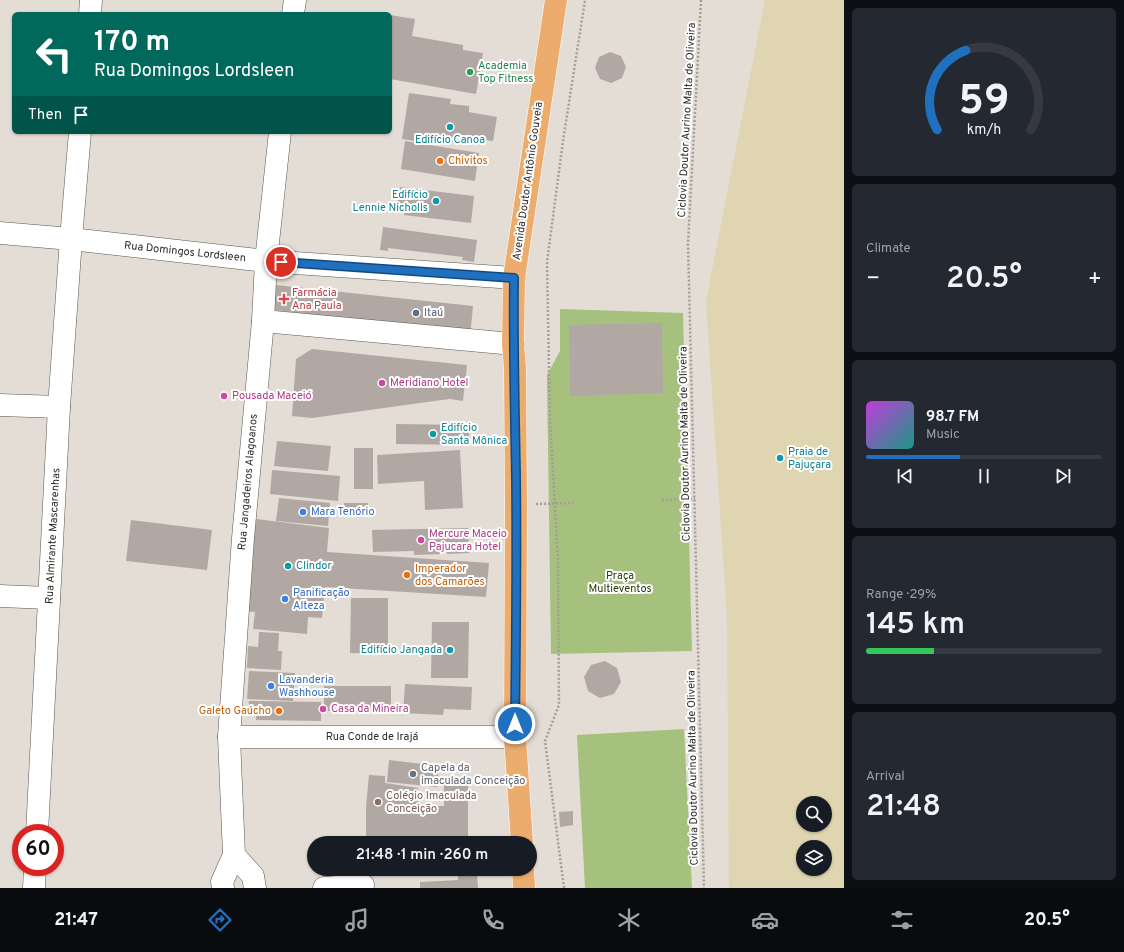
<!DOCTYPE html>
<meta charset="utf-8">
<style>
:root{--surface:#171b24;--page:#242831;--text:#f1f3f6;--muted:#9ea1a6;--line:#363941;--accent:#1f71c0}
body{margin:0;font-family:Overpass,sans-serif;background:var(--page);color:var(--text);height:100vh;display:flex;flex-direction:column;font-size:15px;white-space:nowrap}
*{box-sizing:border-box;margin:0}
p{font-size:13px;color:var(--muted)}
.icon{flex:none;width:22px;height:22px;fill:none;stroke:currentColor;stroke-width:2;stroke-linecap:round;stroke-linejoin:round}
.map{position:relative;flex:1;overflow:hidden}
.side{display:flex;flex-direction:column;gap:8px;padding:8px;background:#0d0f14;width:280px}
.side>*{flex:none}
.guide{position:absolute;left:12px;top:12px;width:380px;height:122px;border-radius:6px;box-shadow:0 1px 3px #0004;background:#00695c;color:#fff;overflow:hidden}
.fabs{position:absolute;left:796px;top:796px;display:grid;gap:8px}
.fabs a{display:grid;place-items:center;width:36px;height:36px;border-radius:50%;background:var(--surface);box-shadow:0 1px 3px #0004;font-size:20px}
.speed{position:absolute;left:12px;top:824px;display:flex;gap:8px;font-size:20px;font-weight:700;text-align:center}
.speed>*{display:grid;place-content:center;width:52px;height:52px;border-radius:50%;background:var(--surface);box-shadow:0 1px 3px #0004;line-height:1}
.speed .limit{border:6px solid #d22;background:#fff;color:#111}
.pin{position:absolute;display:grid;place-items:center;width:34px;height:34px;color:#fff;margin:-17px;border:2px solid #fff;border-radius:50%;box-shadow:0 1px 4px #0007}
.me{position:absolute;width:44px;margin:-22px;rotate:0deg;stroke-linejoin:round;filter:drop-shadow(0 0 3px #0008)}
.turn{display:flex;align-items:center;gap:14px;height:84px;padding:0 16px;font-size:18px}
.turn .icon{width:52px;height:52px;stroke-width:2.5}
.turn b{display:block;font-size:28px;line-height:34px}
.then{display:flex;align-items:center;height:38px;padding:0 16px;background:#0003;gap:8px;font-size:15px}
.big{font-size:30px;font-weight:600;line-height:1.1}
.side .tile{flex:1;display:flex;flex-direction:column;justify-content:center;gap:6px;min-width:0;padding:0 14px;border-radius:6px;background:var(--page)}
.side .dial{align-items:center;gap:0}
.dial svg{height:104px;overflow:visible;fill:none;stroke:var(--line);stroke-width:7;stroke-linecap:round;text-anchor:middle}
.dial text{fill:var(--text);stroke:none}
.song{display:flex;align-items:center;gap:12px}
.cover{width:48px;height:48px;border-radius:6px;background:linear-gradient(135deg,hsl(290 70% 55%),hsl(170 70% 35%))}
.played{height:4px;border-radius:2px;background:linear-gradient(90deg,var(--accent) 40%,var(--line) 40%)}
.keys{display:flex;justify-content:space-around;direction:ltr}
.heat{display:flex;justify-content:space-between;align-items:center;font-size:22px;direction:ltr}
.charge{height:6px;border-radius:3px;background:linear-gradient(90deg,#34c759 29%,var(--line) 0)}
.trip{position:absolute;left:307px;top:836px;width:230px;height:40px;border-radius:20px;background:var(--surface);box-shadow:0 1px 3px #0004;font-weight:600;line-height:40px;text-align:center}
.tab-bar{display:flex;height:64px;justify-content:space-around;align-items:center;background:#090b0e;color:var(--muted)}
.tab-bar .icon{width:28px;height:28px}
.tab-bar .active{color:var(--accent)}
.tab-bar b{font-size:18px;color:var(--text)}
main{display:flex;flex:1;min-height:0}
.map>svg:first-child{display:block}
.green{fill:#a5c17d}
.sand{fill:#dfd5b0;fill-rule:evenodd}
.building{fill:#b1a8a3}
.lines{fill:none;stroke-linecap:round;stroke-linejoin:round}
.minor-casing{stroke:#5b564f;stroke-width:23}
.major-casing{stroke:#fff;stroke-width:23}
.path{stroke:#a39e98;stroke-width:2.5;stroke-dasharray:2 2;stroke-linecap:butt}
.minor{stroke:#fff;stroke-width:22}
.major{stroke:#ecac6e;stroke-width:22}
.route-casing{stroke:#14497d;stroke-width:10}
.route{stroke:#1f71c0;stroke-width:7}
.leisure-dot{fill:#2e9e5b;stroke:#fff;stroke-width:1.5}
.culture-dot{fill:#0f9aa8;stroke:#fff;stroke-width:1.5}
.food-dot{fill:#e8710a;stroke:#fff;stroke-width:1.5}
.health-dot{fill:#e0444e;stroke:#fff;stroke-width:1.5}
.service-dot{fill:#5c6f8a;stroke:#fff;stroke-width:1.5}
.hotel-dot{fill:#d1479c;stroke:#fff;stroke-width:1.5}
.shop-dot{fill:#3f7fe0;stroke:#fff;stroke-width:1.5}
.worship-dot{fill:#6b7280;stroke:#fff;stroke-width:1.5}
.education-dot{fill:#8d6e63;stroke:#fff;stroke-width:1.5}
.labels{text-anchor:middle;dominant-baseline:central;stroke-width:4;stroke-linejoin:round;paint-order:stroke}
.leisure-label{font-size:11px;fill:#27864d;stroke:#fff;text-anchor:start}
.street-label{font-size:11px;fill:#2e2c29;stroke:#fff}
.culture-label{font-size:11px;fill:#0d838f;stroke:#fff;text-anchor:start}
.food-label{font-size:11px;fill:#c56008;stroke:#fff;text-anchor:start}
.health-label{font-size:11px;fill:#be3a42;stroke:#fff;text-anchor:start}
.service-label{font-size:11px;fill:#4e5e75;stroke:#fff;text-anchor:start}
.hotel-label{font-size:11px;fill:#b23c85;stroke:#fff;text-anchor:start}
.shop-label{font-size:11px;fill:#366cbe;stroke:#fff;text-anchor:start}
.park-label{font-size:11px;fill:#2a3b08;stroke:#fff}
.worship-label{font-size:11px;fill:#5b616d;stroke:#fff;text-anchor:start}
.education-label{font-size:11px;fill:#785e54;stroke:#fff;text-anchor:start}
</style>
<main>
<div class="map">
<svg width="844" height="888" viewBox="0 0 844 888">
<rect width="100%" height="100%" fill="#e4ddd5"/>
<g class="green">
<polygon points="560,309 683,313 692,651 551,654 547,375 560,351"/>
<polygon points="684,729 692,888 585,888 577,735"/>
</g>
<path class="sand" d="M765 0H844V888H729L727 616 706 301ZM803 803H825V825H803ZM803 847H825V869H803Z"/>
<g class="building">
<polygon points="390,15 415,19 412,36 463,45 463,50 483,53 476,94 390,79"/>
<polygon points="610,52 621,56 626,67 622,78 611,83 600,79 595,68 599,57"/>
<polygon points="409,93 451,99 450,104 469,106 469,112 497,117 493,141 463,137 462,144 443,141 442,145 402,139"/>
<polygon points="405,141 479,153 475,181 401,169"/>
<polygon points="400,187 474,196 471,223 404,215 405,207 397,206"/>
<polygon points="383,227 477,240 474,262 462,260 463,257 388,248 388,251 380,250"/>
<polygon points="276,285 473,306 470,338 357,320 274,310"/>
<polygon points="662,323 663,393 570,396 569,325"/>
<polygon points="312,349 467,365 463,401 450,399 427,402 312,418 292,416 296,359"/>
<polygon points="396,424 469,425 469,445 396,444"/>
<polygon points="277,441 331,446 328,471 274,466"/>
<rect x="354" y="448" width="19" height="41"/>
<polygon points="460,450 463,508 425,510 424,481 378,484 377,455"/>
<polygon points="272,470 340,476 338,501 270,494"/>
<polygon points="279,498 330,503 328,526 276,521"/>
<rect x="344" y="503" width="24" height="13"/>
<polygon points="256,519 329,528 327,552 489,563 486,597 325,587 322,618 308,617 307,634 253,629 255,612 245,611"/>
<polygon points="131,520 212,530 207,570 126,561"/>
<polygon points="468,528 469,553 447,554 447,551 440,551 440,554 414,555 414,551 373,552 372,530"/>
<polygon points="351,598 388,598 388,654 350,653"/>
<polygon points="432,622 469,622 468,678 431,678"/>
<polygon points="259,632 279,633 278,651 282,651 281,670 247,668 248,646 258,647"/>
<polygon points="605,661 617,668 621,682 614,694 600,698 588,691 584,677 591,665"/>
<polygon points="249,671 295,673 293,701 247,699"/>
<polygon points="405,684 472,687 471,710 444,709 443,715 403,713"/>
<polygon points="324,686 391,686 391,712 324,711"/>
<polygon points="249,701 321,702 321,721 256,720 256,711 248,711"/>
<polygon points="389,760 439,766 437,787 387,782"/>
<polygon points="369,775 385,776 385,783 418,788 418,806 444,806 444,785 468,785 468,843 444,843 444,840 419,840 419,843 366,843 366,806"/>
<polygon points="573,811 573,825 560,827 559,812"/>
<polygon points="477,871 478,888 420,888 420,882 458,880 458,872"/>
</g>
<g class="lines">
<defs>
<g id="minor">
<polyline points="90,14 91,0"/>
<polyline points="293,14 295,0"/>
<polyline points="0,233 71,239 266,261 514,278"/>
<polyline points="263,321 513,344"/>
<polyline points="0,405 59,407"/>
<polyline points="0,596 49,598"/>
<polyline points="229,737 515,737"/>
<polyline points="37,833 59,407 71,239 80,132"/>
<polyline points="234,855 253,876 255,888"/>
<polyline points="34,888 35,867"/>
<polyline points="223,888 222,882 234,855 229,737 243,538 263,321 266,261 280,132"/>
<polyline points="324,888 363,885"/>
</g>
<g id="major">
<polyline points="522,843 515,737 516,504 515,368 513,344 514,278 556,0"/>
<polyline points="523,869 524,888"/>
</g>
</defs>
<use href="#minor" class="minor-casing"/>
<use href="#major" class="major-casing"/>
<g class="path">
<polyline points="701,0 688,244 704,888"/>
<polyline points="662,500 695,499"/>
<polyline points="536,504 573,503"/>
<polyline points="564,888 545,741 559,705 558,560 550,421 547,262 563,141 585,0"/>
</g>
<use href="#minor" class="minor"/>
<use href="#major" class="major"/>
</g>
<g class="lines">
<defs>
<path id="route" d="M281 262 514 278C513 345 515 412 516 478 517 560 516 642 515 724"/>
</defs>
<use href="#route" class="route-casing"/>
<use href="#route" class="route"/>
</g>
<circle class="leisure-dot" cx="470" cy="72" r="4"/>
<g class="culture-dot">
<circle cx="450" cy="127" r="4"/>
<circle cx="436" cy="201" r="4"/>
<circle cx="433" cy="434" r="4"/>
<circle cx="780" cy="458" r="4"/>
<circle cx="288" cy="566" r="4"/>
<circle cx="450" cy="650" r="4"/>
</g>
<g class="food-dot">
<circle cx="440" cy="161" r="4"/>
<circle cx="407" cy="575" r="4"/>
<circle cx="279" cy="711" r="4"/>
</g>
<path class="health-dot" d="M282 293h4v4h4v4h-4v4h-4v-4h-4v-4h4z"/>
<circle class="service-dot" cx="416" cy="313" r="4"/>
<g class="hotel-dot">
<circle cx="382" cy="383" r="4"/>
<circle cx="224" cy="396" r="4"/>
<circle cx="421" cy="540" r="4"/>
<circle cx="323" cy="709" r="4"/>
</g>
<g class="shop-dot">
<circle cx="303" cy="512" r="4"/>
<circle cx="285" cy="599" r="4"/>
<circle cx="271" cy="686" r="4"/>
</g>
<circle class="worship-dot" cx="413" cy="774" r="4"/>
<circle class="education-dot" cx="378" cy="802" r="4"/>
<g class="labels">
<g class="leisure-label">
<text x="478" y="66">Academia<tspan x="478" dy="13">Top Fitness</tspan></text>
</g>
<g class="street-label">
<text transform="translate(687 120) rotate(-87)">Ciclovia Doutor Aurino Malta de Oliveira</text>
<text transform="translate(528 181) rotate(-82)">Avenida Doutor Antônio Gouveia</text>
<text transform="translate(185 252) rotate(6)">Rua Domingos Lordsleen</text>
<text transform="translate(685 444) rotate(-91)">Ciclovia Doutor Aurino Malta de Oliveira</text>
<text transform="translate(248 482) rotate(-85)">Rua Jangadeiros Alagoanos</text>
<text transform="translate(53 536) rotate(-87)">Rua Almirante Mascarenhas</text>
<text x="372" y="737">Rua Conde de Irajá</text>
<text transform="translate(693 768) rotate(-91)">Ciclovia Doutor Aurino Malta de Oliveira</text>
</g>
<g class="culture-label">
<text x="450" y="140" text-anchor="middle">Edifício Canoa</text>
<text x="428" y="195" text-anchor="end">Edifício<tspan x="428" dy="13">Lennie Nicholls</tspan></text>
<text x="441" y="428">Edifício<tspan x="441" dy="13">Santa Mônica</tspan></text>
<text x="788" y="452">Praia de<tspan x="788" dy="13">Pajuçara</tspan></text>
<text x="296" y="566">Clindor</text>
<text x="442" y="650" text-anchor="end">Edifício Jangada</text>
</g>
<g class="food-label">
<text x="448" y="161">Chivitos</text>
<text x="415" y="569">Imperador<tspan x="415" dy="13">dos Camarões</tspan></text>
<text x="271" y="711" text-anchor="end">Galeto Gaúcho</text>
</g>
<g class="health-label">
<text x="292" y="293">Farmácia<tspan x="292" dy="13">Ana Paula</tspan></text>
</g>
<g class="service-label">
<text x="424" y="313">Itaú</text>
</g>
<g class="hotel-label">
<text x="390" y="383">Meridiano Hotel</text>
<text x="232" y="396">Pousada Maceió</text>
<text x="429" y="534">Mercure Maceio<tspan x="429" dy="13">Pajucara Hotel</tspan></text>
<text x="331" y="709">Casa da Mineira</text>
</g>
<g class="shop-label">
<text x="311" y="512">Mara Tenório</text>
<text x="293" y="593">Panificação<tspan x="293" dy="13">Alteza</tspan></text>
<text x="279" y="680">Lavanderia<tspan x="279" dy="13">Washhouse</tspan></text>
</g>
<g class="park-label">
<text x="620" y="576">Praça<tspan x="620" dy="13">Multieventos</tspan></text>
</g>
<g class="worship-label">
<text x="421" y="768">Capela da<tspan x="421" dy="13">imaculada Conceição</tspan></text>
</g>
<g class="education-label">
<text x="386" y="796">Colégio Imaculada<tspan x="386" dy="13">Conceição</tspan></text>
</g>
</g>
</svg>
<div class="fabs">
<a><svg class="icon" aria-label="search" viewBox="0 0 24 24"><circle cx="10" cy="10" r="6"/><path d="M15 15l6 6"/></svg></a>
<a><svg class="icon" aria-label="layers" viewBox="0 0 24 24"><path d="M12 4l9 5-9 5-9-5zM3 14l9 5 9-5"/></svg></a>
</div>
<div class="speed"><div class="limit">60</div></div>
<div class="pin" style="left:281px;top:262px;background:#d93025"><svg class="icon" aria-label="arrive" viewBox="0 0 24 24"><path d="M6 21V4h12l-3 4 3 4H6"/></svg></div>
<svg class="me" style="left:515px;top:724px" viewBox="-20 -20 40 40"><circle r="17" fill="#1f71c0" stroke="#fff" stroke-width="3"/><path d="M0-11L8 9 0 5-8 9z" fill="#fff"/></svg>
<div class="trip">21:48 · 1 min · 260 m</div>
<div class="guide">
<div class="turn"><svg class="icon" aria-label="left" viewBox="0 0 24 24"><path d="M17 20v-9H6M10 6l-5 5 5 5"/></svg><div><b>170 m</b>Rua Domingos Lordsleen</div></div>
<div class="then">Then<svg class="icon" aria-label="arrive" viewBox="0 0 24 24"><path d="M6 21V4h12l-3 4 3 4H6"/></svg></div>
</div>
</div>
<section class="side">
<div class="tile dial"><svg viewBox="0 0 100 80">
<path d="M14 69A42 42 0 1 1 86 69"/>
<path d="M14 69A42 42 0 0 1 36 8" stroke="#1f71c0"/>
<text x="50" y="56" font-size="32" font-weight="700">59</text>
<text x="50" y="72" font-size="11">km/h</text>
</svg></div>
<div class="tile"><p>Climate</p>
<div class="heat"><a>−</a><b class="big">20.5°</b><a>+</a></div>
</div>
<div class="tile">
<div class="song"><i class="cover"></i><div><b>98.7 FM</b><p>Music</p></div></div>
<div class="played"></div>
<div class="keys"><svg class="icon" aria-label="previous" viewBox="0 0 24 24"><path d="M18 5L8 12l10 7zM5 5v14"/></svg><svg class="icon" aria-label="pause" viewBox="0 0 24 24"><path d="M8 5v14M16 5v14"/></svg><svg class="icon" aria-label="next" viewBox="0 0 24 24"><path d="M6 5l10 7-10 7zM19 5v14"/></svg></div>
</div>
<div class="tile"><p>Range · 29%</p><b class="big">145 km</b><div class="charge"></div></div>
<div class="tile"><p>Arrival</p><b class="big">21:48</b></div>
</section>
</main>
<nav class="tab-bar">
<b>21:47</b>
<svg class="icon active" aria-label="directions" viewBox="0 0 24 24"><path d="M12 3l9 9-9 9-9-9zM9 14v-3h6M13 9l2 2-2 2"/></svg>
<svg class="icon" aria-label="music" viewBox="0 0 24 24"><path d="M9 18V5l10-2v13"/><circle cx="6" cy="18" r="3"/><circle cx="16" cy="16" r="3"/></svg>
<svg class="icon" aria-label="phone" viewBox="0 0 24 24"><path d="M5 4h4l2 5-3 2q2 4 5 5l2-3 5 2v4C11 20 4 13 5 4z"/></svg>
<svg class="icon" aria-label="climate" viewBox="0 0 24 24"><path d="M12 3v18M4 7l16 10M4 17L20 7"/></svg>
<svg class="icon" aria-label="car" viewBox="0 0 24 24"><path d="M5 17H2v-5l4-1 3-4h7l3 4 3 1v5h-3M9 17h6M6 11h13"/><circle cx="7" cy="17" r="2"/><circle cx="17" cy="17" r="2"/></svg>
<svg class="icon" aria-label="filters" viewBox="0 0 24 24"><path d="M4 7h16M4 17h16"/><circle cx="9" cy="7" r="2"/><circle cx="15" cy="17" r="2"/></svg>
<b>20.5°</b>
</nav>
